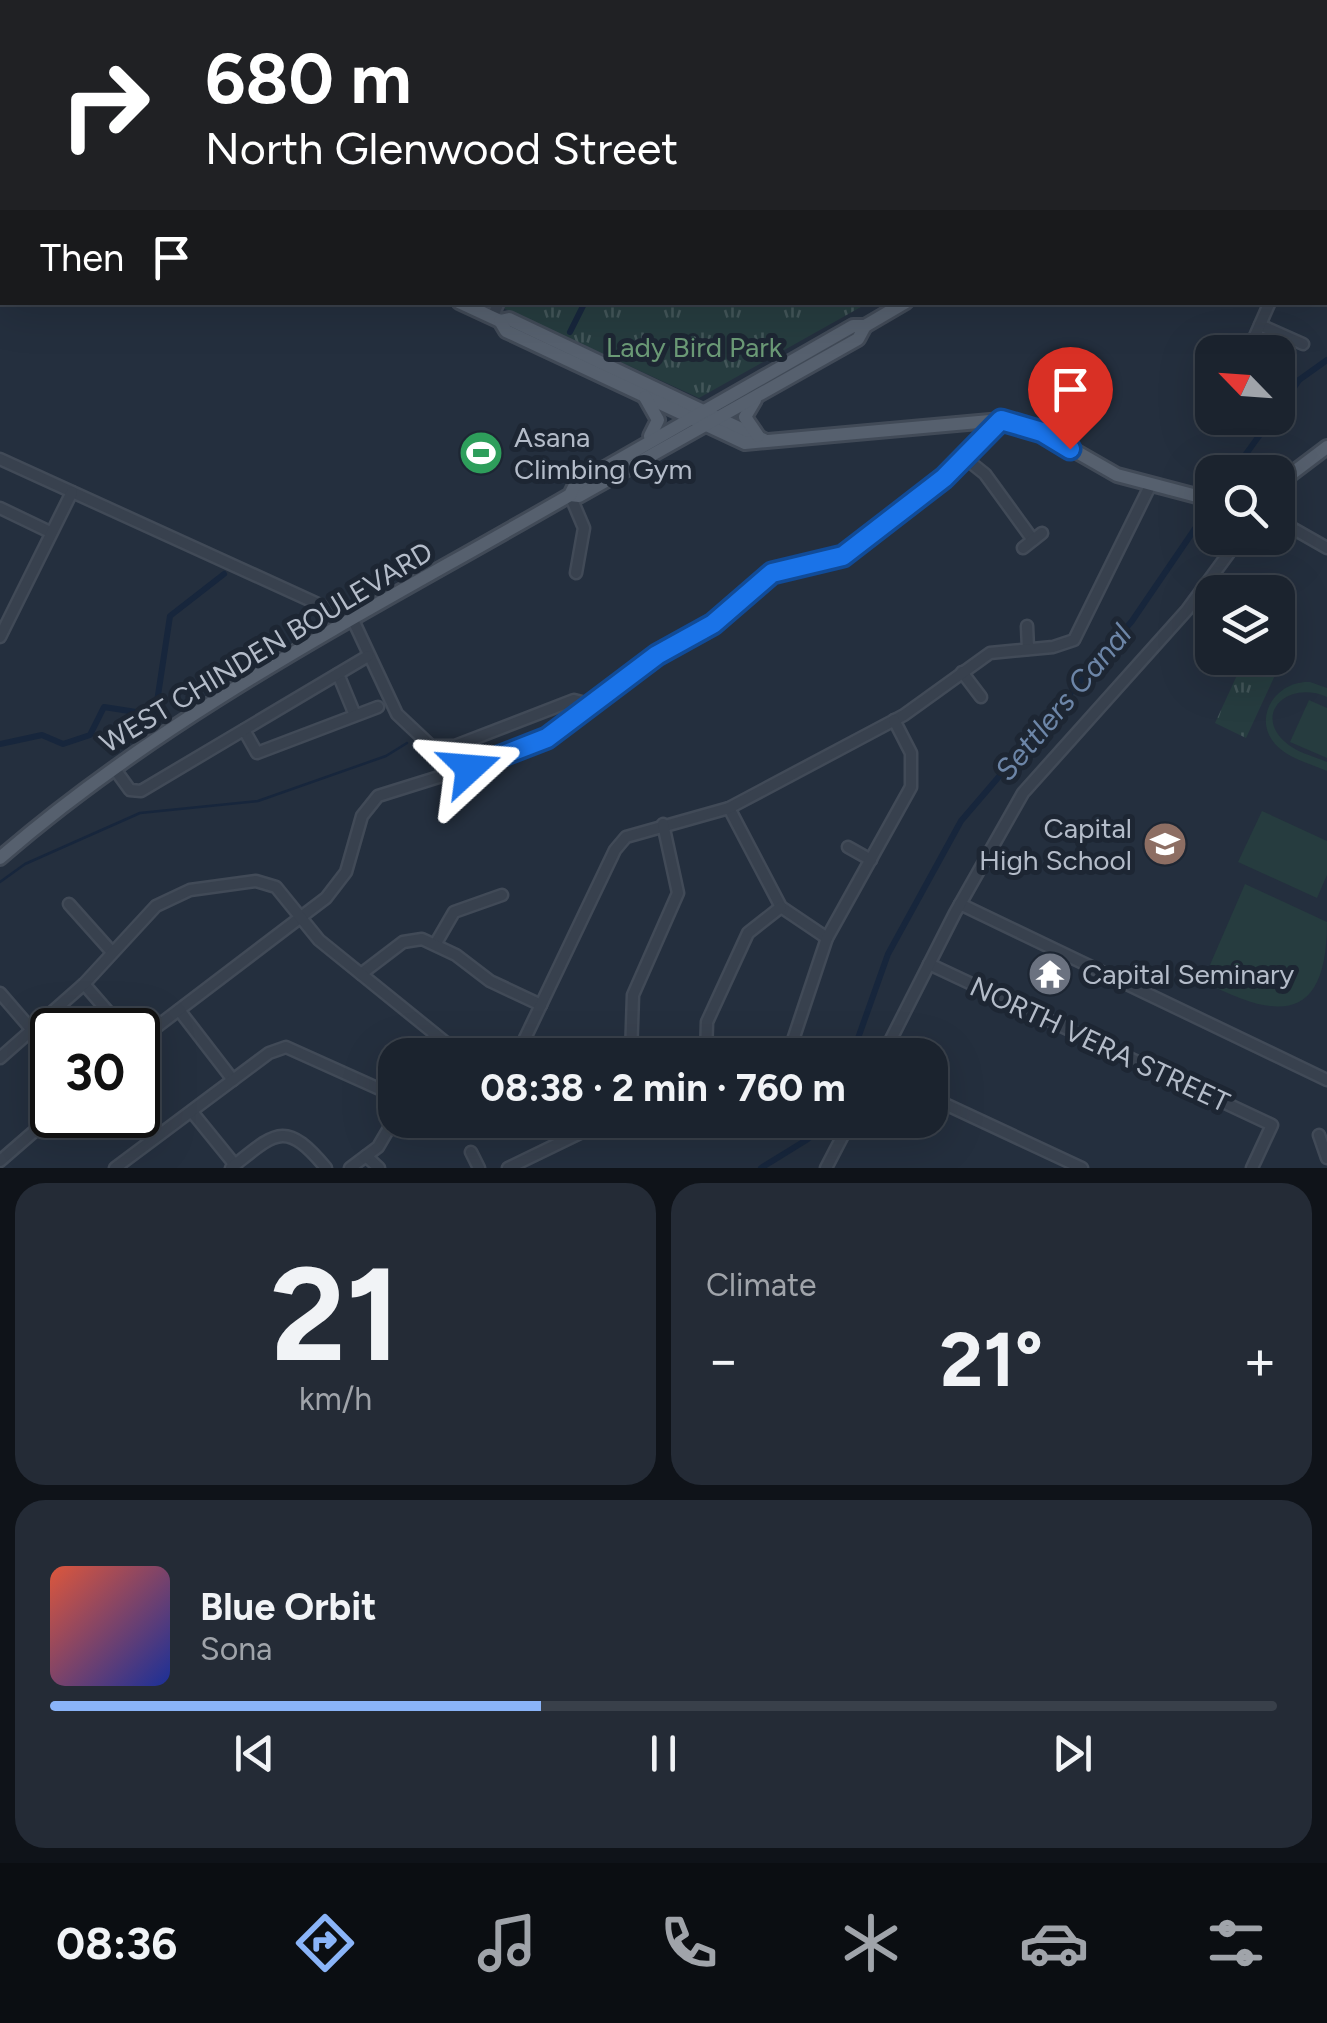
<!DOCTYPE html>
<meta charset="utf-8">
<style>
:root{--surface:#1b232e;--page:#242b36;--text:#f1f3f6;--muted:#a0a4aa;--line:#39404a;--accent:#8ab4f8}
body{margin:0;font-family:Figtree,sans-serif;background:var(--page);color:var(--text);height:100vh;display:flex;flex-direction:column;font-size:38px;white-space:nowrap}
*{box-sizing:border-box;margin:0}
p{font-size:32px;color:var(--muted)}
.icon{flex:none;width:55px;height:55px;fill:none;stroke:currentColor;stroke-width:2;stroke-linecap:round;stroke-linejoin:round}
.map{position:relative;height:1168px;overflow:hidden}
.side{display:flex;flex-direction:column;gap:15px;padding:15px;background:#0f1319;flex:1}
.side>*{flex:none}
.guide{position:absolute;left:0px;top:0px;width:1328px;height:305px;box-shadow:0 10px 40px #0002,0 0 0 2px var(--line);background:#202124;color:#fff;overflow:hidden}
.needle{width:65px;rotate:295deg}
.controls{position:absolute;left:1195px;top:335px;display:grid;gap:20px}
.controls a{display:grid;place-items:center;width:100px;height:100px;border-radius:20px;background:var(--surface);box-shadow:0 10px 40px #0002,0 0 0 2px var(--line);font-size:50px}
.speed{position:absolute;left:30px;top:1008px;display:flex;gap:20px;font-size:50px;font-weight:700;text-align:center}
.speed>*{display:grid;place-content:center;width:130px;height:130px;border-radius:50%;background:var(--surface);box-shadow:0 10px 40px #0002,0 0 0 2px var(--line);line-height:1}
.speed .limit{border:5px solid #111;border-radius:15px;background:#fff;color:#111}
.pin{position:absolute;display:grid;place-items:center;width:85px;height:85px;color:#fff;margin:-102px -42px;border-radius:50% 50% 50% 0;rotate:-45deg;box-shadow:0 0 10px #0007}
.pin .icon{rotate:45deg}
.me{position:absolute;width:110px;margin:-55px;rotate:71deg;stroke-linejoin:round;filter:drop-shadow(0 0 8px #0008)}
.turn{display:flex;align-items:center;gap:35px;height:210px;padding:0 40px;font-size:45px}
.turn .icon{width:130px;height:130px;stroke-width:2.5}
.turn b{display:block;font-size:70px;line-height:85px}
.then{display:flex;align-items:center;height:95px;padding:0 40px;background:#0003;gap:20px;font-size:38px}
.big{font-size:75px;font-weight:700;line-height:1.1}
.side .tile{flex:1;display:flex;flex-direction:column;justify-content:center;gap:15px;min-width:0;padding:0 35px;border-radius:30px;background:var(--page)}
.side .dial{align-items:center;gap:0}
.dial b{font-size:130px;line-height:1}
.song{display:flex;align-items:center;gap:30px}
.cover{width:120px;height:120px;border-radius:15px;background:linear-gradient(135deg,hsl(10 70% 55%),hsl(230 70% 35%))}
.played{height:10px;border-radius:5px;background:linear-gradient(90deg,var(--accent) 40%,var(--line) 40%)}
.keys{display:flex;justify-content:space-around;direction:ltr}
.heat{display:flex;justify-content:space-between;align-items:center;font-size:55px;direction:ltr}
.side .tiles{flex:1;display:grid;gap:15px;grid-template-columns:1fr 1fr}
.tile:last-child{grid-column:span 2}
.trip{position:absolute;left:378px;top:1038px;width:570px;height:100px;border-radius:30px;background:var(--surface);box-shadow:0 10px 40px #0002,0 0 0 2px var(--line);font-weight:700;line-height:100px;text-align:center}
.dock{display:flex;height:160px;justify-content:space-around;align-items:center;background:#0b0e12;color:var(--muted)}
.dock .icon{width:70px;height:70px}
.dock .current{color:var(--accent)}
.dock b{font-size:45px;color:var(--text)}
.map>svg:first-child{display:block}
.grass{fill:url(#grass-tufts)}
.pitch{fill:#263c3f}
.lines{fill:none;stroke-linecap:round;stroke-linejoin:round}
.stream{stroke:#17263c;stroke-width:2.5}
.canal{stroke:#17263c;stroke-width:6}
.minor-casing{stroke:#414a57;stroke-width:15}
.major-casing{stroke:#414a57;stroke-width:18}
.minor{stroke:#38414e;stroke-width:10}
.major{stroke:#56606e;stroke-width:12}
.route-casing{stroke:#114b97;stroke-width:25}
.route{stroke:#1a73e8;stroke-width:18}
.labels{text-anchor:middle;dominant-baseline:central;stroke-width:10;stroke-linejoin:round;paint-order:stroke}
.park-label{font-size:28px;fill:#6b9a76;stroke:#1d2633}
.poi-label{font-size:28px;fill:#b4bcc9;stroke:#1d2633;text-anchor:start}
.street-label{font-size:28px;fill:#b4bcc9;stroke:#1d2633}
.water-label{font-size:30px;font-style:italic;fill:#6d86a8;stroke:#1d2633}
</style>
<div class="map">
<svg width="1327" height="1168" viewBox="0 0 1327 1168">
<defs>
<pattern id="grass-tufts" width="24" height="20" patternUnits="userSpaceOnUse" patternTransform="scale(2.5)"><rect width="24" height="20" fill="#263c3f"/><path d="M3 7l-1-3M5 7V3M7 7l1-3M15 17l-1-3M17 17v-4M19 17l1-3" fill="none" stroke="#435659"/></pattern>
</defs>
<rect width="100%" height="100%" fill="#242f3e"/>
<g class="grass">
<polygon points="127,0 637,0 126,2"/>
<polygon points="506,302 868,302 868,303 699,398 503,308"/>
<polygon points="1278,656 1283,658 1246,738 1215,723 1245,658"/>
</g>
<g class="pitch">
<polygon points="0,0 108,0 2,2 2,49"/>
<path d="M1310 682 1327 688V697C1288 680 1254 713 1284 741 1295 752 1313 756 1327 762V771C1311 764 1290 759 1277 746 1250 719 1276 680 1310 682Z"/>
<polygon points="1309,700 1327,708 1327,758 1290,742"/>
<polygon points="1262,811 1327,841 1327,875 1317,898 1238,862"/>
<path d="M1245 884 1327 922C1327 1023 1278 1021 1203 981Z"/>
</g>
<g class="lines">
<polyline class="stream" points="0,882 25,864 140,813 258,801 386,756 407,743"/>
<g class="canal">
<polyline points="570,332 585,302"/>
<polyline points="1278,411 1299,380 1327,360"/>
<polyline points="1233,472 1272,418"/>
<polyline points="0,744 42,735 63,744 90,735 104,707 155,715 170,616 224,574"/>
<polyline points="852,1055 888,954 961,821 1132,621 1205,514"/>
<polyline points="761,1168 808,1139 826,1120"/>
</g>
<defs>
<g id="minor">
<polyline points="476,0 482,2"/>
<polyline points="758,0 763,2"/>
<polyline points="117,2 118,0"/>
<polyline points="319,2 320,0"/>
<polyline points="642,2 644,0"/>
<polyline points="834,2 835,0"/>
<polyline points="968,2 969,0"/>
<polyline points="1325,173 1327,177"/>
<polyline points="1325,258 1327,259"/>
<polyline points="492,318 499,302"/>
<polyline points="1260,325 1303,344"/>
<polyline points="1248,352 1270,302"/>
<polyline points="965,458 985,474 1033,540"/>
<polyline points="0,459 353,620 397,714 431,746 455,746 574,700 589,704"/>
<polyline points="570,495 584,528 576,573"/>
<polyline points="0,508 50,532"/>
<polyline points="1278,520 1327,548"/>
<polyline points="1023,548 1042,533"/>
<polyline points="1027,626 1028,649"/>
<polyline points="0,637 72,492"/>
<polyline points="962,672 981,697"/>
<polyline points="338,674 355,715"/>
<polyline points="244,730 257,753 378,707"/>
<polyline points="114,768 130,790 141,791 368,656"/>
<polyline points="729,808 781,907 827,938"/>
<polyline points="848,847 871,860"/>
<polyline points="69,904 111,951"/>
<polyline points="960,904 1327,1080"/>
<polyline points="436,943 454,912 502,895"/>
<polyline points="929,964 1272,1125 1252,1168"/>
<polyline points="361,974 403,942 422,939 456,955 490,981 541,1005"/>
<polyline points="84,984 124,1030"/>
<polyline points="0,993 32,1030"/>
<polyline points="179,1010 233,1080"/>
<polyline points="138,1041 326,898 346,872 362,816 378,796 522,751 547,738 657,655 713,624 772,573 843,556 944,478 1001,420"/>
<polyline points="425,1055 435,1034"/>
<polyline points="517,1055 615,850 626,837 729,808 904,715 990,653 1053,647 1074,640 1151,484"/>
<polyline points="631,1055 633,995 678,893 663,824"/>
<polyline points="706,1055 707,1022 748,933 781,907"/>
<polyline points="788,1055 827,938 911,787 911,753 894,720"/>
<polyline points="883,1055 955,913 1023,793 1187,610 1240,538"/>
<polyline points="0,1058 84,984 156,906 190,890 256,881 276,887 319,940 445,1042 472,1055"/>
<polyline points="930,1097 1082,1168"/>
<polyline points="192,1112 235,1165"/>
<polyline points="565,1120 573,1134"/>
<polyline points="657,1120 730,1120"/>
<polyline points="1319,1135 1327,1158"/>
<polyline points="471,1152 479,1168"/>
<polyline points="366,1156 379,1168"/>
<polyline points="0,1161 53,1115"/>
<polyline points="115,1168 269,1053 286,1047 395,1096"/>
<path d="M231 1168C276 1132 285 1119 326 1168"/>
<polyline points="350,1168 378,1147 395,1118"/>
<polyline points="508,1168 607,1120"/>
<polyline points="826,1168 851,1120"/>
</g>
<g id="major">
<polyline points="1325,62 1327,61"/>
<polyline points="0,90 2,91"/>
<polyline points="459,302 500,321 509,319 764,440"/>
<polyline points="500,321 506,331 745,443 1001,420 1042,432 1117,475 1212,500"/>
<polyline points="645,397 658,420 650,436"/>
<polyline points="755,400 745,417 758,436"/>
<polyline points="1278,484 1327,447"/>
<polyline points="570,495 579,496 858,339 865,326"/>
<path d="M0 858C170 710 375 608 570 495L575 485 853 326H865L906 302"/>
</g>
</defs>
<use href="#minor" class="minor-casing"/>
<use href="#major" class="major-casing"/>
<use href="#minor" class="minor"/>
<use href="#major" class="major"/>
</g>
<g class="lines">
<defs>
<polyline id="route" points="470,768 547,738 657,655 713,624 772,573 843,556 944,478 1001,420 1042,432 1070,449"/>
</defs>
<use href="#route" class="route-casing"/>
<use href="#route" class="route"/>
</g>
<defs>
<symbol id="stadium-disc" viewBox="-11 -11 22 22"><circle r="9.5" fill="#2e9e5b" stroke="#1d2633"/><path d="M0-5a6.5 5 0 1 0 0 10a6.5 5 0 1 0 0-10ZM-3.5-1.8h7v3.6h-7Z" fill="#fff"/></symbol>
<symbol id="school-disc" viewBox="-11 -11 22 22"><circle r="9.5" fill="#8d6e63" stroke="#1d2633"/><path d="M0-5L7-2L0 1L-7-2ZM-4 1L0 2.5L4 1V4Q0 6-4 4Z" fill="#fff"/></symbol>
<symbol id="temple-disc" viewBox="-11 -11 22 22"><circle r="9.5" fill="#6b7280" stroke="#1d2633"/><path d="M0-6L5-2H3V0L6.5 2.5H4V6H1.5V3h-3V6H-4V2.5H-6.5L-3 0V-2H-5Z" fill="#fff"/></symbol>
</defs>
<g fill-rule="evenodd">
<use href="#stadium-disc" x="456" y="428" width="50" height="50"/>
<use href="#school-disc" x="1140" y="819" width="50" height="50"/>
<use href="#temple-disc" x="1025" y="949" width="50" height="50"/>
</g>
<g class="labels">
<g class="park-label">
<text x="694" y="347">Lady Bird Park</text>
</g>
<g class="poi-label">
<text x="514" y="437">Asana<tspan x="514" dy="32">Climbing Gym</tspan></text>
<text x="1132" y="828" text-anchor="end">Capital<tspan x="1132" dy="32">High School</tspan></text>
<text x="1082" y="974">Capital Seminary</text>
</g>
<g class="street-label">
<text transform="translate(266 647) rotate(-31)">WEST CHINDEN BOULEVARD</text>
<text transform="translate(1100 1044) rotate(25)">NORTH VERA STREET</text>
</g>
<g class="water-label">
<text transform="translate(1063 702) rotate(-50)">Settlers Canal</text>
</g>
</g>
</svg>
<div class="controls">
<a><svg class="needle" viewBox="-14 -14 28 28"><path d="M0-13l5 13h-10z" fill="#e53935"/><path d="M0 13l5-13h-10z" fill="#a0a4aa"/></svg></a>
<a><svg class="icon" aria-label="search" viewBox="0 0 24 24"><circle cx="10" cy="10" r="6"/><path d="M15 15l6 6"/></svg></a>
<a><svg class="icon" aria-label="layers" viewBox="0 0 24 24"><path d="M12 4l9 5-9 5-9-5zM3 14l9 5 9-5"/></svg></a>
</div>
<div class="speed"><div class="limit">30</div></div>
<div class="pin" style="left:1070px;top:449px;background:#d93025"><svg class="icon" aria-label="arrive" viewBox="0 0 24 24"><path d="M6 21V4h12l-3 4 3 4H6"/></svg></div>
<svg class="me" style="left:470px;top:768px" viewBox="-20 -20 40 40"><path d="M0-17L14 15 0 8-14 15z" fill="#1a73e8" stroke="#fff" stroke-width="4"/></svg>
<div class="trip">08:38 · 2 min · 760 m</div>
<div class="guide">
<div class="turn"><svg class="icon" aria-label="right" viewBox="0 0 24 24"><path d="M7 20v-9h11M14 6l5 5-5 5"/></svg><div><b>680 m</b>North Glenwood Street</div></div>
<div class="then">Then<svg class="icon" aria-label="arrive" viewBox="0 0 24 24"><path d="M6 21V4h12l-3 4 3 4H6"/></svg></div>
</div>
</div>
<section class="side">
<div class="tiles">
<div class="tile dial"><b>21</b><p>km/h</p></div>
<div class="tile"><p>Climate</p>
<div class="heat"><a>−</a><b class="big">21°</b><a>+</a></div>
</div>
<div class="tile">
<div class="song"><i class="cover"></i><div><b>Blue Orbit</b><p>Sona</p></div></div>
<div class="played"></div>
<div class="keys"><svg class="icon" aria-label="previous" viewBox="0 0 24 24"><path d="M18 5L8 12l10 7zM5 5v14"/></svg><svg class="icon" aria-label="pause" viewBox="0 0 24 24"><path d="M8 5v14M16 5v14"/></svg><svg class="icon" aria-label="next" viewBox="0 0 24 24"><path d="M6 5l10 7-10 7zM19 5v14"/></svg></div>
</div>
</div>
</section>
<nav class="dock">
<b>08:36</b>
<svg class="icon current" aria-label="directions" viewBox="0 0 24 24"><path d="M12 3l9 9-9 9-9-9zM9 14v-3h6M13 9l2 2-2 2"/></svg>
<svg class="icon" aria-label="music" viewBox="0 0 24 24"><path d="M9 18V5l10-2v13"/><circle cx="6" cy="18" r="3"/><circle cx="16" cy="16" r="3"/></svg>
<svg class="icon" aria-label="phone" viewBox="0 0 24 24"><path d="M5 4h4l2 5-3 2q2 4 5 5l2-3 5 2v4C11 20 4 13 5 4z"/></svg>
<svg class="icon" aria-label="climate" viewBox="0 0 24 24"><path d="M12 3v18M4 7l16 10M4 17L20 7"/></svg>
<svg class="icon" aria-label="car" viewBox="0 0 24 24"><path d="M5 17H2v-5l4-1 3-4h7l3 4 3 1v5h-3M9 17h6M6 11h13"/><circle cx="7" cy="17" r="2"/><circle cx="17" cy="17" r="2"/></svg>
<svg class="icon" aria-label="filters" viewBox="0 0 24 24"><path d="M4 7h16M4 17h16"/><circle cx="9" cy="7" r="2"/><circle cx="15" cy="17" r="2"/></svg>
</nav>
